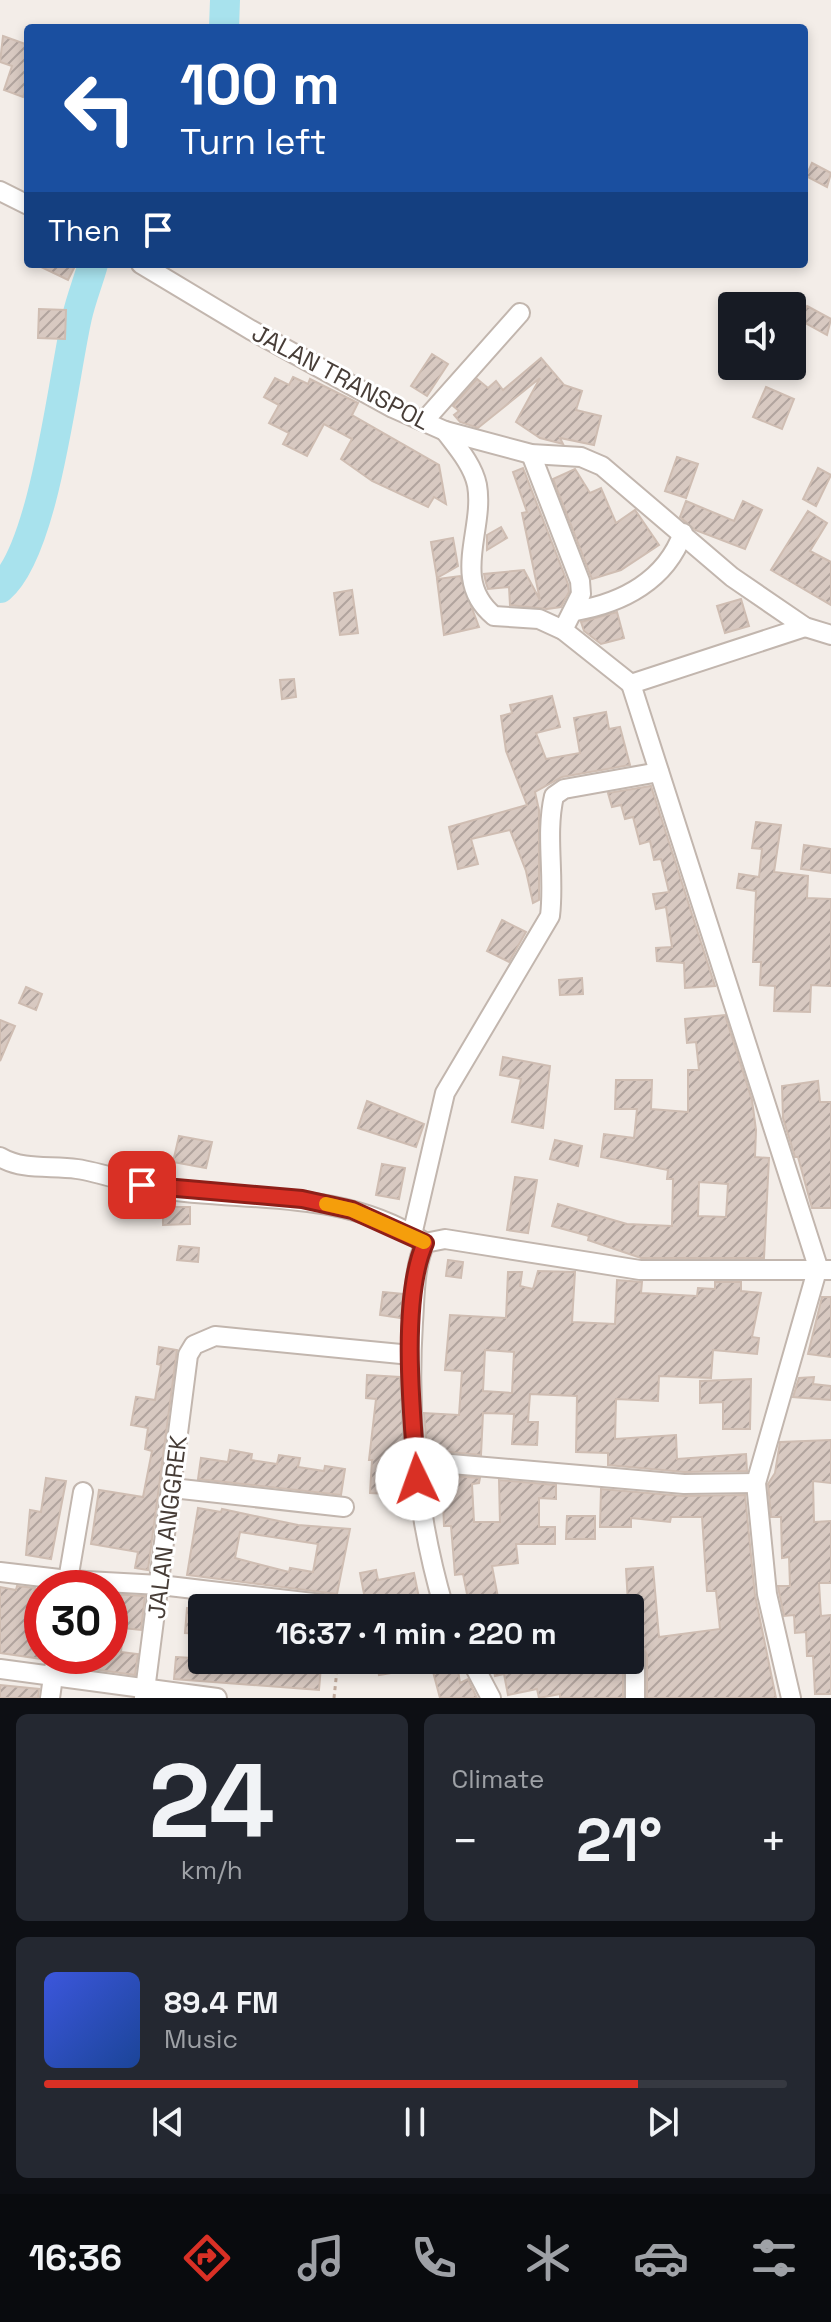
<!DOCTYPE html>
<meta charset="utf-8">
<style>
:root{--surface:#171b24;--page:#242831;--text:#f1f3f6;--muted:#9ea1a6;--line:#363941;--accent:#d93025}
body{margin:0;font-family:"Space Grotesk",sans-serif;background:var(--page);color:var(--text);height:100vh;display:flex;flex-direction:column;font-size:30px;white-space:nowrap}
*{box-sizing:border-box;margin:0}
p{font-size:26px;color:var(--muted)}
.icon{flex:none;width:44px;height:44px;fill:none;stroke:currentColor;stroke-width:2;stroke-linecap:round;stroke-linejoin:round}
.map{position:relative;height:1698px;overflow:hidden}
.panel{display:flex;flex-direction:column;gap:16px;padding:16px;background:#0d0f14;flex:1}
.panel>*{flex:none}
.top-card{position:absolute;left:24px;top:24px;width:784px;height:244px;border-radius:8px;box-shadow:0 4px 12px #0003;background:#1a4fa0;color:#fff;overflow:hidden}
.buttons{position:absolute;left:718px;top:292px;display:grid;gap:16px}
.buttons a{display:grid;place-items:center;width:88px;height:88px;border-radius:8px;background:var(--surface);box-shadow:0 4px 12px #0003;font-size:40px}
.speed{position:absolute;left:24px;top:1570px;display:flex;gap:16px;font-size:40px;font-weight:700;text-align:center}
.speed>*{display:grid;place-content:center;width:104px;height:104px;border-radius:50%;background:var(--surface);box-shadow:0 4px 12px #0003;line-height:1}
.speed .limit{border:12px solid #d22;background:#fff;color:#111}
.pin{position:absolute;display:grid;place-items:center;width:68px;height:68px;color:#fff;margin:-34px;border-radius:16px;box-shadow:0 4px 12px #0006}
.me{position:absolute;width:88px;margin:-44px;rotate:357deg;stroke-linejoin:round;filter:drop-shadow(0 0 6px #0008)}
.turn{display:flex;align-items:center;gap:28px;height:168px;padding:0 24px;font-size:36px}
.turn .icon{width:104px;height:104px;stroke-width:2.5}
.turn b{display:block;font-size:56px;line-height:68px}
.then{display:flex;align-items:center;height:76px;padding:0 24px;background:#0003;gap:16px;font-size:30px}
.big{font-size:60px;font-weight:700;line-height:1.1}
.panel .widget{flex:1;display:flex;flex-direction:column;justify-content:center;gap:12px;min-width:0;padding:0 28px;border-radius:12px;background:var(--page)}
.panel .dial{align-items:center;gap:0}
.dial b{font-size:104px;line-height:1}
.song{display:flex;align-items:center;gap:24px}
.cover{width:96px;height:96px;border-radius:12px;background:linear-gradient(135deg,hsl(230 70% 55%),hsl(220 70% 35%))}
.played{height:8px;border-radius:4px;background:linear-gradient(90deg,var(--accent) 80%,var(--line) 80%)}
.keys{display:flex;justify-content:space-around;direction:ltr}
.heat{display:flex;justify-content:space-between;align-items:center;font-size:44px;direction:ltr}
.panel .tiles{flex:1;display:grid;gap:16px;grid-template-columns:1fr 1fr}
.widget:last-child{grid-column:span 2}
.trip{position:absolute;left:188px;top:1594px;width:456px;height:80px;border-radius:8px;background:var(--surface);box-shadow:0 4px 12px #0003;font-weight:700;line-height:80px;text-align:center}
.tabs{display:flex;height:128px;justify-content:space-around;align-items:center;background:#090b0e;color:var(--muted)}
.tabs .icon{width:56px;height:56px}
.tabs .active{color:var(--accent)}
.tabs b{font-size:36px;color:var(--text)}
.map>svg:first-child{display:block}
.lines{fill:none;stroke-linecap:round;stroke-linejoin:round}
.river{stroke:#a8e2ed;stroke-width:30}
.building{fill:url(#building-hatch);stroke:#cfbdb2;stroke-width:2;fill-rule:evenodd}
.street-casing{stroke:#c2b6ae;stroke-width:22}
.path{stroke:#c0ab9d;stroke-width:3;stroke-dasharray:4 4;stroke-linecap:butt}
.street{stroke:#fff;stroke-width:18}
.route-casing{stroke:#8d1f18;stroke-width:20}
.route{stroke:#d93025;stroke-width:14}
.slow{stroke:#f59e0b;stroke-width:14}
.labels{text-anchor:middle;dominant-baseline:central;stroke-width:6;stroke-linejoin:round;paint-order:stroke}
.street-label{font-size:24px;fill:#473d37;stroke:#fff}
</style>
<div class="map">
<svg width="831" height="1698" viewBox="0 0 831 1698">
<defs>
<pattern id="building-hatch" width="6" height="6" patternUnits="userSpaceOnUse" patternTransform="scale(2)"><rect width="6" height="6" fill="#d8c9c1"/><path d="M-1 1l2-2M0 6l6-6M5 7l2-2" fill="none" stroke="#b1a49e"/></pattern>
</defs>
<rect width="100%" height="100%" fill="#f3ede8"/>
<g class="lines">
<g class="river">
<polyline points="224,28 225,0"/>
<path d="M0 588C45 550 63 378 77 317 81 299 88 282 93 264"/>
</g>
</g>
<g class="building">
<polygon points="3,36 28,45 28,84 23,97 4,90 12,66 0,62"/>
<polygon points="812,163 831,173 827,187 806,176"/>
<polygon points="35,264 76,264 68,280"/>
<polygon points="807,306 831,319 827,335 800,320"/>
<polygon points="39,309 66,310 65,339 38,338"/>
<polygon points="432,354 448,364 427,396 411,386"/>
<polygon points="541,358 564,385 582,391 576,410 601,416 594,445 560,438 563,444 540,438 516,422 540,378 478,428 460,422 454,415 459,411 453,406 477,379 488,388 496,381 503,390"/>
<polygon points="293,377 308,384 310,379 358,403 352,415 439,465 446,504 434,497 428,507 372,481 341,459 352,439 324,424 307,456 283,444 289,433 269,423 279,405 264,397 275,378 289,385"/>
<polygon points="766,387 794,399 782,429 753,417"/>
<polygon points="677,457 698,464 686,498 665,491"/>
<polygon points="523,468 568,584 569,592 561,607 547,609 510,605 509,587 488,589 486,583 484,574 524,570 540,600 522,513 527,512 513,472"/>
<polygon points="818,468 831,475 816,506 803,499"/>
<polygon points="575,469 590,493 601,488 616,523 635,510 659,545 621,570 592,579 553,479"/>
<polygon points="686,501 734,521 743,501 762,510 745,549 695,530 680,517"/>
<polygon points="808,511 827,523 810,551 831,562 831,605 771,570"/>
<polygon points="501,527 507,538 487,550 487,535"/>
<polygon points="453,538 458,566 437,578 431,542"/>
<polygon points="460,576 479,627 444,635 437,579"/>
<polygon points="352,590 358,633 340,635 334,593"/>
<polygon points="741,599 749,626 725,633 717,606"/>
<polygon points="617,612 624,638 601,644 584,631 581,622"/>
<polygon points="294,679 296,697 282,699 280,680"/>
<polygon points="552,696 560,727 536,733 546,759 580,753 574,718 606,712 609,729 620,727 630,765 562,777 535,792 539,810 539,900 533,903 526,871 510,830 471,839 478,864 458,869 449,827 527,805 506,751 501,716 512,713 510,705"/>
<polygon points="651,786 715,986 685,988 684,963 657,961 656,948 672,947 666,907 656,909 653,894 669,892 661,859 654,860 650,841 640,844 633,817 625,819 621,805 612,807 608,793"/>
<polygon points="756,822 781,825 774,872 808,876 807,898 831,899 831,986 811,985 810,1012 774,1011 775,986 760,985 761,962 753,962 756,891 737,888 739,874 759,877 762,849 752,848"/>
<polygon points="804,845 831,849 831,873 801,869"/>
<polygon points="502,920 526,932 509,962 487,951"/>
<polygon points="582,978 583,994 560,995 559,980"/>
<polygon points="26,987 42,994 36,1010 19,1003"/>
<path d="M725 1015 752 1100 756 1130 755 1157 769 1158 764 1258H641L588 1240 589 1236 552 1226 558 1204 627 1224 672 1226 673 1179H667L668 1170 601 1157 604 1134 634 1138 637 1109H615L616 1080H652L651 1109 688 1112V1070H699L696 1042 687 1043 685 1019ZM699 1182 728 1184 726 1217 698 1216Z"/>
<polygon points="0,1020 15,1026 0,1061"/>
<polygon points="503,1057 550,1066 543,1128 512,1122 521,1079 500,1075"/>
<polygon points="818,1081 820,1102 831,1102 831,1208 812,1208 798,1157 795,1157 783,1118 782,1086"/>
<polygon points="367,1101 424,1124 416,1147 358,1128"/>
<polygon points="179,1136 212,1142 206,1168 173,1162"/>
<polygon points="555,1140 582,1146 578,1166 550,1159"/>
<polygon points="382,1164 405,1168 399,1199 376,1195"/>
<polygon points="515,1177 537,1180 528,1233 507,1230"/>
<polygon points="163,1207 190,1207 190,1224 163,1225"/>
<polygon points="179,1246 199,1248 198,1262 177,1260"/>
<polygon points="448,1260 463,1262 461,1278 446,1276"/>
<path d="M538 1271 575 1272 572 1322 615 1324 617 1280 642 1282 641 1293 697 1296 698 1288 715 1289V1282H741V1291L761 1293 752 1337 759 1338 757 1354 713 1350 711 1378 659 1376 658 1401 616 1399 615 1439 676 1435 677 1459 746 1454 747 1471 684 1472 608 1465V1453L576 1452 577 1396 530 1394 528 1422H538L537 1445 512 1444 514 1414 483 1413 481 1455 427 1450 424 1413 459 1415 462 1371 445 1370 450 1315 506 1318 508 1272H522L520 1286 533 1289ZM485 1350 514 1352 512 1393 483 1391Z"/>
<polygon points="383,1292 403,1294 401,1318 380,1315"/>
<polygon points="822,1297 831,1297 831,1357 808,1354"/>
<polygon points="159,1347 177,1350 148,1570 135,1568 138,1552 91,1544 99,1490 143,1497 152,1451 145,1449 148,1428 131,1425 136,1397 155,1400 161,1365 157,1364"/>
<polygon points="367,1375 400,1377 408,1495 370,1493 372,1460 369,1460 376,1399 366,1398"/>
<polygon points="814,1377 813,1384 831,1386 831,1400 793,1397 799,1378"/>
<polygon points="751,1379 750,1429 723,1429 723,1402 700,1403 700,1381"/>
<polygon points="831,1440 831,1483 813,1481 814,1522 831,1521 831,1583 819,1583 821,1616 831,1615 831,1694 815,1694 813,1656 807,1656 806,1632 795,1633 794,1615 784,1616 779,1592 778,1586 790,1586 789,1557 782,1558 781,1517 771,1517 768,1484 775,1473 780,1442"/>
<polygon points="230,1450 252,1454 251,1460 277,1464 279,1455 300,1458 298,1467 324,1471 325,1466 345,1469 341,1495 198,1479 201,1458 228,1462"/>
<polygon points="442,1475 480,1478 479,1483 472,1484 474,1522 500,1522 499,1480 556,1485 556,1499 539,1498 539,1527 555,1527 555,1544 516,1544 518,1563 492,1566 500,1608 483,1608 482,1601 469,1604 463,1574 455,1575 451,1526 444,1526"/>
<polygon points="46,1478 66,1481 51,1559 26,1555 30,1510 41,1512"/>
<polygon points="601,1489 683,1496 745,1495 755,1595 776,1698 647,1698 647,1655 637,1636 630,1637 626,1569 653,1567 659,1637 720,1629 716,1591 707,1591 702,1517 671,1517 670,1522 631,1518 631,1527 600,1527"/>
<path d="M198 1508 221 1512 222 1509 298 1525 350 1529 337 1594 187 1575ZM240 1532 318 1544 313 1572 290 1568 289 1572 235 1558Z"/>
<polygon points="567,1516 595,1516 595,1539 566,1539"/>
<polygon points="376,1570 378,1580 414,1573 421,1608 388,1608 385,1596 365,1599 360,1573"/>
<polygon points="17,1586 35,1588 27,1637 42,1640 42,1659 0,1653 0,1587 16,1590"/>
<polygon points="110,1594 145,1596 141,1630 123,1628 121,1652 138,1654 135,1675 77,1667 78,1656 110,1656"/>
<polygon points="187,1608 202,1609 202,1634 185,1633"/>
<polygon points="176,1657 275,1663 281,1660 321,1666 319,1690 174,1679"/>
<polygon points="376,1660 425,1660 426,1667 379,1675"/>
<polygon points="492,1660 623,1662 623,1698 560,1698 560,1694 539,1698 537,1689 508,1695 504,1674 495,1676"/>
<polygon points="457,1664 460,1683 468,1679 477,1698 440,1698 432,1668"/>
<polygon points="0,1685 39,1689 38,1698 0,1698"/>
</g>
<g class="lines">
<defs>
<g id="street">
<polyline points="0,191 28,205"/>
<polyline points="141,264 251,330 393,408 445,431 531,454 581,457 602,466 732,577 805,627 831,635"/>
<polyline points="424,421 520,313"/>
<path d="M445 431C457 447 473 465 477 485 485 530 450 580 494 616L539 619 563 630 631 684"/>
<polyline points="531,454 580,581 581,594 563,630"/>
<path d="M575 611C623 603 666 580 683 533"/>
<path d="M0 1157C24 1171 51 1165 77 1169 105 1173 132 1185 160 1189 249 1202 341 1189 421 1240"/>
<path d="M412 1235 445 1093 550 916C555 876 545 835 554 796L564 789 659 772"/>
<polyline points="416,1461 684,1484 756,1483"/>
<polyline points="172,1488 344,1507"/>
<polyline points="0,1572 68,1580 83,1492"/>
<polyline points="67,1588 68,1580 160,1585 357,1608"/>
<path d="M444 1608C417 1516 407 1418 413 1322 415 1295 414 1267 425 1243L445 1239 640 1270H831"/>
<polyline points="630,1649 635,1656 635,1698"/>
<polyline points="471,1660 491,1698"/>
<polyline points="0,1669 217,1698"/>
<polyline points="50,1698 56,1656"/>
<polyline points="144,1698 188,1355 194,1345 215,1336 411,1355"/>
<polyline points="791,1698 767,1594 756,1483 818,1267 631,684 805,627"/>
</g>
</defs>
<use href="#street" class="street-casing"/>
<polyline class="path" points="334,1698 338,1660"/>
<use href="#street" class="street"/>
</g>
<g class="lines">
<defs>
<path id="route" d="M142 1185 302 1199 352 1210 425 1243C400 1299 412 1416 417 1479"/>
</defs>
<use href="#route" class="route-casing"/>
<use href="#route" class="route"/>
<polyline class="slow" points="326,1204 352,1210 424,1242"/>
</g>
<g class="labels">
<g class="street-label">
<text transform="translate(341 377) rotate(28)">JALAN TRANSPOL</text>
<text transform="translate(167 1527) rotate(-83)">JALAN ANGGREK</text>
</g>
</g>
</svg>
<div class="buttons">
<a><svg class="icon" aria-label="sound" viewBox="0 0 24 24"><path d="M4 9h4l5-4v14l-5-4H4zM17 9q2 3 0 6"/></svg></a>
</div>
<div class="speed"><div class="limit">30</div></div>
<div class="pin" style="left:142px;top:1185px;background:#d93025"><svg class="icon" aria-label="arrive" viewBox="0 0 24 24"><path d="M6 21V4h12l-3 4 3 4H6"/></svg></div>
<svg class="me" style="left:417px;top:1479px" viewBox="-20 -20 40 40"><circle r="19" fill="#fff"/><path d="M0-13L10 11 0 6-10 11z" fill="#d93025"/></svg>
<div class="trip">16:37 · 1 min · 220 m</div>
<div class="top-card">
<div class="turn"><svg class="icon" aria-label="left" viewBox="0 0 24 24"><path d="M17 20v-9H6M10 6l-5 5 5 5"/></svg><div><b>100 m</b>Turn left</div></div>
<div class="then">Then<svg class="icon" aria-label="arrive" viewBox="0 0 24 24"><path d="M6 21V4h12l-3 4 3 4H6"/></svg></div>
</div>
</div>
<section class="panel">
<div class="tiles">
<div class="widget dial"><b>24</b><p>km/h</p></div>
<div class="widget"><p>Climate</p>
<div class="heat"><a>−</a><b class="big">21°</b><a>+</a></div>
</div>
<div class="widget">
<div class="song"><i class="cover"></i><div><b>89.4 FM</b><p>Music</p></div></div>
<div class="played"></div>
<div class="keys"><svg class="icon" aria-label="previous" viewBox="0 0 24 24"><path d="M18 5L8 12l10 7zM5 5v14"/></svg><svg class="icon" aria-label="pause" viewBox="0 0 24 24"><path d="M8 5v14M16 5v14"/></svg><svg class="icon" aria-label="next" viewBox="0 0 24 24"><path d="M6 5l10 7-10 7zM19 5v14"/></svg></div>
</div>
</div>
</section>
<nav class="tabs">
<b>16:36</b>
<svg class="icon active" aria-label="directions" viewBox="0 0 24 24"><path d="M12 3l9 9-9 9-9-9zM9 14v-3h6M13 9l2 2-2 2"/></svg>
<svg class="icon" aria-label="music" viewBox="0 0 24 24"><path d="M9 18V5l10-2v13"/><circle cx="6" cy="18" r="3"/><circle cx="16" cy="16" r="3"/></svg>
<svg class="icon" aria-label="phone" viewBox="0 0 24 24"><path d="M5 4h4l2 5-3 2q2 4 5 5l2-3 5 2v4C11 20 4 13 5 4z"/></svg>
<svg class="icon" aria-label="climate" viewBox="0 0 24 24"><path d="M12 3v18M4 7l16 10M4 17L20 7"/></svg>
<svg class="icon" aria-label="car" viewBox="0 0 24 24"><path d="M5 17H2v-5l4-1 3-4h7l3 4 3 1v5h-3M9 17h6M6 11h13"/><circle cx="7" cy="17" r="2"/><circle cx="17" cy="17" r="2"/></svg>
<svg class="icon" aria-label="filters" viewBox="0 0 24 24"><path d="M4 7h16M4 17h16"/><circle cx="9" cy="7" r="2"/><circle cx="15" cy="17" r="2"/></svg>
</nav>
